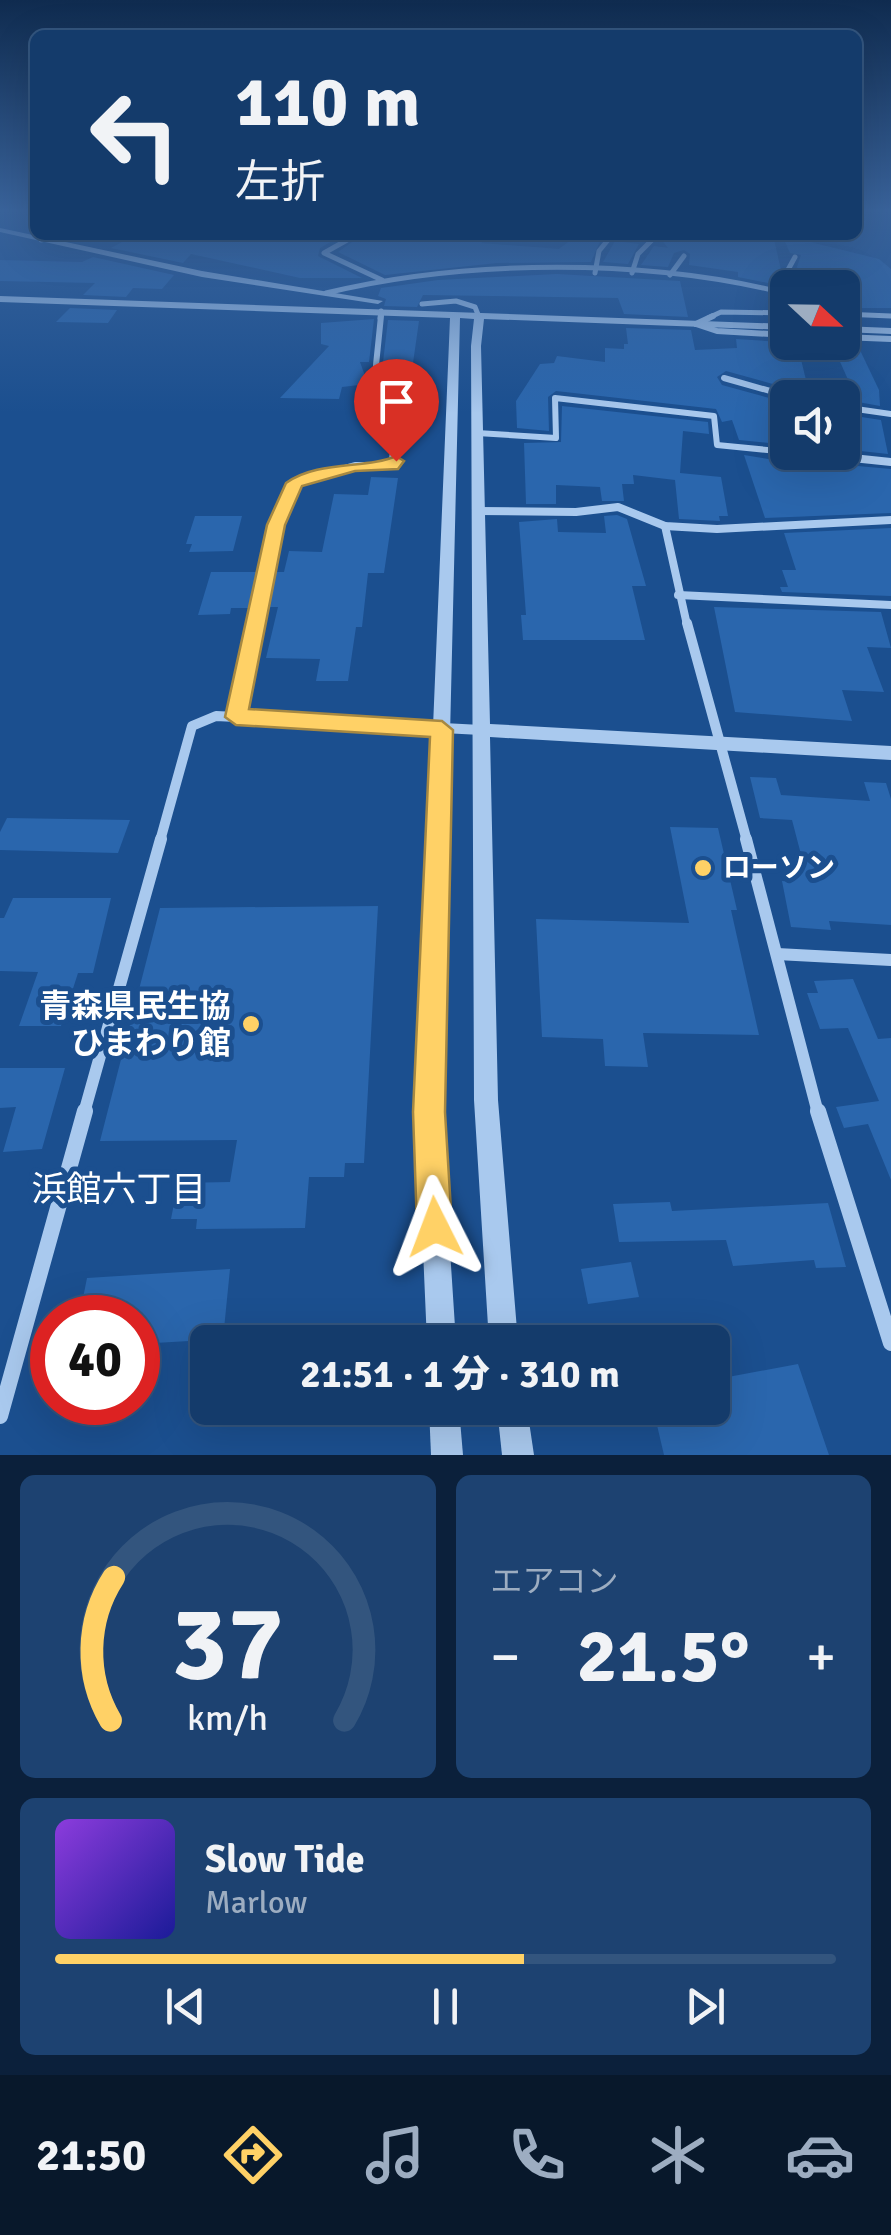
<!DOCTYPE html>
<html lang="ja">
<meta charset="utf-8">
<style>
:root{--surface:#143b6b;--page:#1d4271;--text:#f1f3f6;--muted:#9dadc1;--line:#33557e;--accent:#ffd166}
body{margin:0;font-family:Signika,"Noto Sans JP",sans-serif;background:var(--page);color:var(--text);height:100vh;display:flex;flex-direction:column;font-size:38px;white-space:nowrap}
*{box-sizing:border-box;margin:0}
p{font-size:32px;color:var(--muted)}
.icon{flex:none;width:55px;height:55px;fill:none;stroke:currentColor;stroke-width:2;stroke-linecap:round;stroke-linejoin:round}
.map{position:relative;height:1455px;overflow:hidden}
.sheet{display:flex;flex-direction:column;gap:20px;padding:20px;background:#0b203b;flex:1}
.sheet>*{flex:none}
.top-card{position:absolute;left:30px;top:30px;width:832px;height:210px;border-radius:15px;box-shadow:0 10px 40px #0002,0 0 0 2px var(--line);background:#143b6b;color:var(--text);overflow:hidden}
.needle{width:65px;rotate:112deg}
.controls{position:absolute;left:770px;top:270px;display:grid;gap:20px}
.controls a{display:grid;place-items:center;width:90px;height:90px;border-radius:15px;background:var(--surface);box-shadow:0 10px 40px #0002,0 0 0 2px var(--line);font-size:50px}
.speed{position:absolute;left:30px;top:1295px;display:flex;gap:20px;font-size:50px;font-weight:700;text-align:center}
.speed>*{display:grid;place-content:center;width:130px;height:130px;border-radius:50%;background:var(--surface);box-shadow:0 10px 40px #0002,0 0 0 2px var(--line);line-height:1}
.speed .limit{border:15px solid #d22;background:#fff;color:#111}
.pin{position:absolute;display:grid;place-items:center;width:85px;height:85px;color:#fff;margin:-102px -42px;border-radius:50% 50% 50% 0;rotate:-45deg;box-shadow:0 0 10px #0007}
.pin .icon{rotate:45deg}
.me{position:absolute;width:110px;margin:-55px;rotate:357deg;stroke-linejoin:round;filter:drop-shadow(0 0 8px #0008)}
.turn{display:flex;align-items:center;gap:35px;height:210px;padding:0 40px;font-size:45px}
.turn .icon{width:130px;height:130px;stroke-width:2.5}
.turn b{display:block;font-size:70px;line-height:85px}
.big{font-size:75px;font-weight:800;line-height:1.1}
.sheet .widget{flex:1;display:flex;flex-direction:column;justify-content:center;gap:15px;min-width:0;padding:0 35px;border-radius:15px;background:var(--page)}
.sheet .dial{align-items:center;gap:0}
.dial svg{height:260px;overflow:visible;fill:none;stroke:var(--line);stroke-width:7;stroke-linecap:round;text-anchor:middle}
.dial text{fill:var(--text);stroke:none}
.song{display:flex;align-items:center;gap:30px}
.cover{width:120px;height:120px;border-radius:15px;background:linear-gradient(135deg,hsl(270 70% 55%),hsl(240 70% 35%))}
.played{height:10px;border-radius:5px;background:linear-gradient(90deg,var(--accent) 60%,var(--line) 60%)}
.keys{display:flex;justify-content:space-around;direction:ltr}
.heat{display:flex;justify-content:space-between;align-items:center;font-size:55px;direction:ltr}
.sheet .tiles{flex:1;display:grid;gap:20px;grid-template-columns:1fr 1fr}
.widget:last-child{grid-column:span 2}
.trip{position:absolute;left:190px;top:1325px;width:540px;height:100px;border-radius:15px;background:var(--surface);box-shadow:0 10px 40px #0002,0 0 0 2px var(--line);font-weight:800;line-height:100px;text-align:center}
.dock{display:flex;height:160px;justify-content:space-around;align-items:center;background:#08182b;color:var(--muted)}
.dock .icon{width:70px;height:70px}
.dock .current{color:var(--accent)}
.dock b{font-size:45px;color:var(--text)}
.map>svg:first-child{display:block}
.building{fill:#2a66ad}
.lines{fill:none;stroke-linecap:round;stroke-linejoin:round}
.minor-far5{stroke:#a9c9ee;stroke-width:5}
.minor-far4{stroke:#a9c9ee;stroke-width:6}
.minor-far3{stroke:#a9c9ee;stroke-width:8}
.minor-far2{stroke:#a9c9ee;stroke-width:10}
.minor-far1{stroke:#a9c9ee;stroke-width:12}
.minor{stroke:#a9c9ee;stroke-width:16}
.tertiary{fill:#a9c9ee;fill-rule:evenodd}
.route{fill:#ffd166;stroke:#a68842;stroke-width:2.5}
.poi-dot{fill:#ffd166;stroke:#1b4f8f;stroke-width:4}
.labels{text-anchor:middle;dominant-baseline:central;stroke-width:10;stroke-linejoin:round;paint-order:stroke}
.poi-label{font-size:28px;font-weight:bold;fill:#fff;stroke:#1b4f8f;text-anchor:start}
.near-poi-label{font-size:32px;font-weight:bold;fill:#fff;stroke:#1b4f8f;text-anchor:end}
.near-neighbourhood-label{font-size:35px;fill:#fff;stroke:#1b4f8f}
</style>
<div class="map">
<svg width="891" height="1455" viewBox="0 0 891 1455">
<rect width="100%" height="100%" fill="#1b4f8f"/>
<g class="building">
<polygon points="135,235 343,235 320,248 318,256 362,278 300,278 191,254 183,263 111,248"/>
<polygon points="362,235 493,235 481,243 559,249 576,236 601,239 591,262 497,263 385,275 338,252"/>
<polygon points="658,235 773,235 781,270 773,284 738,277 738,272 689,265 690,254 684,250 674,253 668,267 641,265 654,246 668,248"/>
<polygon points="782,235 879,259 891,269 891,308 855,308 842,305 842,288 806,288 797,267 801,255 790,253"/>
<polygon points="615,241 639,244 628,264 603,262"/>
<polygon points="93,257 174,275 162,289 133,288 126,297 83,295 95,283 0,281 0,260 82,262"/>
<polygon points="557,274 680,281 688,317 624,314 618,298 423,295 417,307 384,306 386,299 378,296 381,288 438,280"/>
<polygon points="70,308 117,310 108,323 56,322"/>
<polygon points="374,319 369,362 360,362 368,384 342,387 339,399 280,398 329,346 321,344 321,323"/>
<polygon points="388,320 419,321 413,363 383,362"/>
<polygon points="626,328 691,330 695,350 737,348 736,339 797,343 806,380 792,379 787,388 726,371 717,377 722,385 780,401 770,421 788,422 788,445 739,440 732,420 722,422 716,409 556,391 548,397 549,431 517,428 516,401 540,364 554,363 557,356 605,362 605,348 624,349 624,344 628,344"/>
<polygon points="833,346 859,348 879,390 880,406 858,402"/>
<polygon points="562,406 708,422 709,434 683,431 680,473 721,477 728,516 719,516 720,521 679,519 675,480 633,475 634,484 622,484 624,501 602,501 600,487 556,485 556,504 526,504 524,443 561,442"/>
<polygon points="842,414 881,420 888,454 842,449"/>
<polygon points="744,455 836,470 835,464 891,469 891,513 765,518"/>
<polygon points="371,477 398,478 384,573 368,573 362,627 356,627 348,681 316,681 320,659 266,658 278,607 266,607 274,572 284,572 289,551 322,552 334,494 368,495"/>
<polygon points="617,515 627,519 646,586 632,586 645,640 523,640 521,615 526,615 519,522 557,519 558,532 606,533 604,516"/>
<polygon points="195,516 242,516 233,551 189,552 192,544 186,544"/>
<polygon points="891,528 891,596 782,592 780,587 788,587 782,570 796,570 784,533"/>
<polygon points="211,572 259,572 251,608 231,608 230,614 198,615"/>
<polygon points="714,607 881,612 891,648 867,647 884,692 842,690 852,721 735,712"/>
<polygon points="750,777 776,778 781,795 870,801 864,782 886,783 891,799 891,925 829,921 831,930 791,927 782,881 793,882 790,865 804,866 792,820 760,818"/>
<polygon points="7,818 130,820 118,853 0,850 0,832"/>
<polygon points="670,827 718,828 737,910 731,910 759,1035 643,1033 648,1067 605,1066 603,1039 542,1037 536,919 689,923"/>
<polygon points="13,898 111,898 93,973 78,973 61,1026 19,1026 38,972 0,971 0,918 4,918"/>
<polygon points="378,906 364,1163 345,1163 344,1177 309,1177 305,1228 196,1229 197,1219 171,1219 178,1183 230,1182 237,1140 100,1141 160,908"/>
<polygon points="853,979 878,1039 891,1038 891,1180 868,1124 844,1128 836,1107 879,1101 848,1028 820,1029 807,993 818,993 814,981"/>
<polygon points="0,1068 65,1068 42,1149 3,1152 16,1107 0,1108"/>
<polygon points="670,1202 672,1211 828,1203 846,1267 816,1268 814,1260 733,1266 726,1240 619,1242 613,1204"/>
<polygon points="631,1262 639,1297 588,1304 581,1269"/>
<polygon points="230,1269 223,1339 138,1344 138,1318 79,1318 87,1278"/>
<polygon points="798,1364 829,1455 664,1455 653,1408 712,1408 712,1380"/>
</g>
<g class="lines">
<g class="minor-far5">
<polyline points="356,235 324,253 382,280"/>
<polyline points="41,240 61,235"/>
<polyline points="595,273 599,251 612,235"/>
<polyline points="632,273 638,254 653,239"/>
<polyline points="670,275 684,256"/>
<polyline points="777,290 795,257"/>
<path d="M326 293C466 259 648 258 788 294"/>
<polyline points="422,304 456,301 475,307 479,317"/>
<polyline points="842,314 891,316"/>
<polyline points="380,318 381,311"/>
<polyline points="708,318 721,312 788,313"/>
</g>
<g class="minor-far4">
<polyline points="381,316 376,365 395,454"/>
<polyline points="696,324 713,316"/>
<polyline points="696,324 717,331 788,335"/>
<polyline points="842,337 891,339"/>
<polyline points="724,378 795,398"/>
<polyline points="842,407 891,414"/>
<polyline points="477,433 556,438 555,398 714,416 717,445 788,452"/>
<polyline points="795,452 817,454"/>
</g>
<g class="minor-far3">
<polyline points="795,452 891,462"/>
<polyline points="478,511 576,512 618,507 665,526 717,529 891,520"/>
<polyline points="665,526 687,625"/>
<polyline points="678,595 891,605"/>
<polyline points="255,625 276,525 295,483 355,466 392,466 394,452"/>
</g>
<g class="minor-far2">
<polyline points="687,623 747,841"/>
<polyline points="236,717 256,623"/>
<polyline points="160,841 192,726 216,716 481,730"/>
</g>
<g class="minor-far1">
<polyline points="746,839 818,1113"/>
<polyline points="777,954 891,960"/>
<polyline points="84,1113 161,839"/>
</g>
<g class="minor">
<polyline points="818,1111 891,1343"/>
<polyline points="0,1416 85,1111"/>
</g>
<g class="tertiary">
<polygon points="0,228 202,271 383,301 378,304 202,277 0,232"/>
<polygon points="0,296 788,324 788,330 484,319 481,346 490,724 891,746 891,760 490,737 498,1100 518,1342 489,1342 474,1100 471,346 474,319 460,318 441,1112 456,1342 427,1342 417,1112 450,318 0,302"/>
<polygon points="842,326 891,328 891,334 842,332"/>
<polygon points="429,1408 459,1408 463,1455 431,1455"/>
<polygon points="497,1408 527,1408 534,1455 502,1455"/>
</g>
</g>
<linearGradient id="sky" x2="0" y2="1"><stop stop-color="#0f2b4f"/><stop offset="0.51" stop-color="#39639b"/><stop offset="1" stop-color="#39639b" stop-opacity="0"/></linearGradient>
<rect width="891" height="413" fill="url(#sky)"/>
<path class="route" d="M396 456 404 461 398 469 355 471 302 486 285 525 249 709 442 721 453 730 445 1112 452 1227 447 1239 435 1244 422 1239 417 1227 413 1112 430 737 236 725 225 717 267 525 286 483C317 460 368 469 396 456Z"/>
<g class="poi-dot">
<circle cx="703" cy="868" r="10"/>
<circle cx="251" cy="1024" r="10"/>
</g>
<g class="labels">
<g class="poi-label">
<text x="723" y="868">ローソン</text>
</g>
<g class="near-poi-label">
<text x="231" y="1006">青森県民生協<tspan x="231" dy="37">ひまわり館</tspan></text>
</g>
<g class="near-neighbourhood-label">
<text x="119" y="1189">浜館六丁目</text>
</g>
</g>
</svg>
<div class="controls">
<a><svg class="needle" viewBox="-14 -14 28 28"><path d="M0-13l5 13h-10z" fill="#e53935"/><path d="M0 13l5-13h-10z" fill="#9dadc1"/></svg></a>
<a><svg class="icon" aria-label="sound" viewBox="0 0 24 24"><path d="M4 9h4l5-4v14l-5-4H4zM17 9q2 3 0 6"/></svg></a>
</div>
<div class="speed"><div class="limit">40</div></div>
<div class="pin" style="left:396px;top:461px;background:#d93025"><svg class="icon" aria-label="arrive" viewBox="0 0 24 24"><path d="M6 21V4h12l-3 4 3 4H6"/></svg></div>
<svg class="me" style="left:435px;top:1227px" viewBox="-20 -20 40 40"><path d="M0-17L14 15 0 8-14 15z" fill="#ffd166" stroke="#fff" stroke-width="4"/></svg>
<div class="trip">21:51 · 1 分 · 310 m</div>
<div class="top-card">
<div class="turn"><svg class="icon" aria-label="left" viewBox="0 0 24 24"><path d="M17 20v-9H6M10 6l-5 5 5 5"/></svg><div><b>110 m</b>左折</div></div>
</div>
</div>
<section class="sheet">
<div class="tiles">
<div class="widget dial"><svg viewBox="0 0 100 80">
<path d="M14 69A42 42 0 1 1 86 69"/>
<path d="M14 69A42 42 0 0 1 15 25" stroke="#ffd166"/>
<text x="50" y="56" font-size="32" font-weight="700">37</text>
<text x="50" y="72" font-size="11">km/h</text>
</svg></div>
<div class="widget"><p>エアコン</p>
<div class="heat"><a>−</a><b class="big">21.5°</b><a>+</a></div>
</div>
<div class="widget">
<div class="song"><i class="cover"></i><div><b>Slow Tide</b><p>Marlow</p></div></div>
<div class="played"></div>
<div class="keys"><svg class="icon" aria-label="previous" viewBox="0 0 24 24"><path d="M18 5L8 12l10 7zM5 5v14"/></svg><svg class="icon" aria-label="pause" viewBox="0 0 24 24"><path d="M8 5v14M16 5v14"/></svg><svg class="icon" aria-label="next" viewBox="0 0 24 24"><path d="M6 5l10 7-10 7zM19 5v14"/></svg></div>
</div>
</div>
</section>
<nav class="dock">
<b>21:50</b>
<svg class="icon current" aria-label="directions" viewBox="0 0 24 24"><path d="M12 3l9 9-9 9-9-9zM9 14v-3h6M13 9l2 2-2 2"/></svg>
<svg class="icon" aria-label="music" viewBox="0 0 24 24"><path d="M9 18V5l10-2v13"/><circle cx="6" cy="18" r="3"/><circle cx="16" cy="16" r="3"/></svg>
<svg class="icon" aria-label="phone" viewBox="0 0 24 24"><path d="M5 4h4l2 5-3 2q2 4 5 5l2-3 5 2v4C11 20 4 13 5 4z"/></svg>
<svg class="icon" aria-label="climate" viewBox="0 0 24 24"><path d="M12 3v18M4 7l16 10M4 17L20 7"/></svg>
<svg class="icon" aria-label="car" viewBox="0 0 24 24"><path d="M5 17H2v-5l4-1 3-4h7l3 4 3 1v5h-3M9 17h6M6 11h13"/><circle cx="7" cy="17" r="2"/><circle cx="17" cy="17" r="2"/></svg>
</nav>
